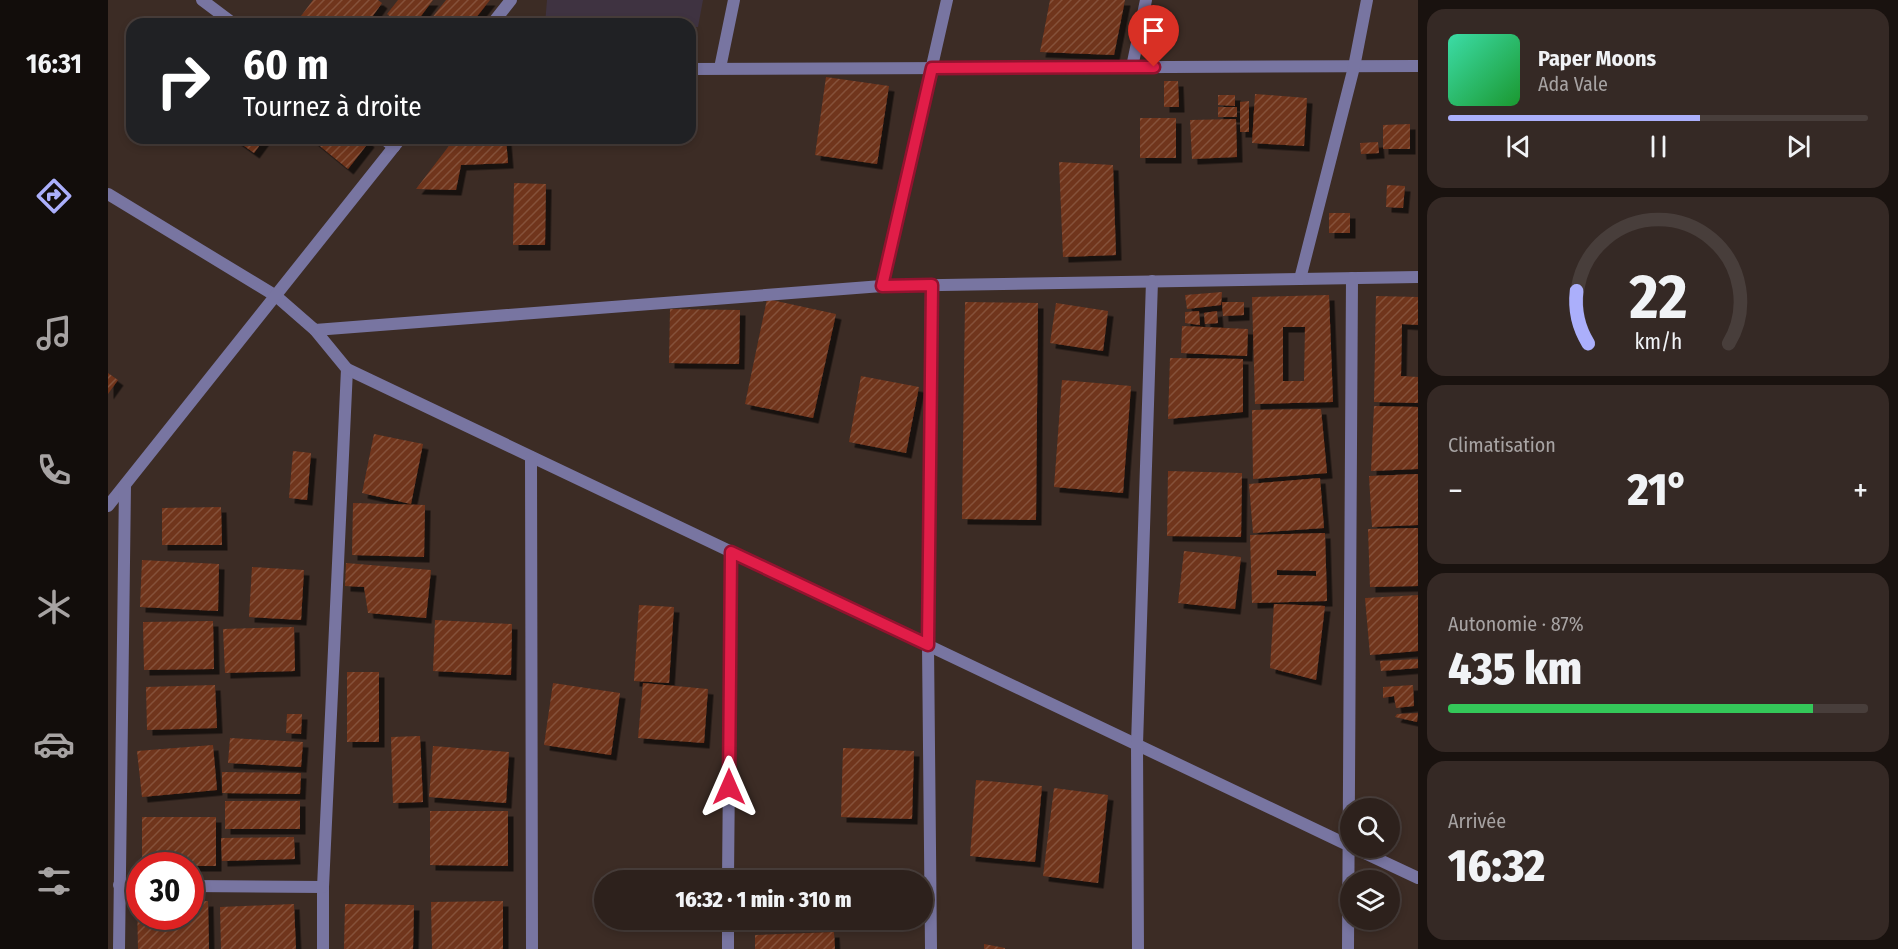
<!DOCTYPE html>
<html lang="fr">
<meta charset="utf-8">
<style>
:root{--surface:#2d211c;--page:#352925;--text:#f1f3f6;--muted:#a7a3a3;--line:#483e3b;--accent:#abaffb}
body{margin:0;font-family:"Fira Sans Condensed",sans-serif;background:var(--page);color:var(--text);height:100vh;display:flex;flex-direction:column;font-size:22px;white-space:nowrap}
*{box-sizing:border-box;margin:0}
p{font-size:20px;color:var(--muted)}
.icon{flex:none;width:33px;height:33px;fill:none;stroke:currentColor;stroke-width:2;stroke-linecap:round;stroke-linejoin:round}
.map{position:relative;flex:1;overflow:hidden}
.drawer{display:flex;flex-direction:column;gap:9px;padding:9px;background:#19120f;width:480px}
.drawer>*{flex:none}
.guide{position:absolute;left:18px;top:18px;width:570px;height:126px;border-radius:18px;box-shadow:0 3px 9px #0003,0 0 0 2px var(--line);background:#202124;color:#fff;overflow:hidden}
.tools{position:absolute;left:1232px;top:798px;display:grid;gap:12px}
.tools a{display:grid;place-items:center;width:60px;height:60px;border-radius:50%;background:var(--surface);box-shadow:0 3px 9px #0003,0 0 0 2px var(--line);font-size:30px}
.speed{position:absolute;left:18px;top:852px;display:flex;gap:12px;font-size:30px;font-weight:700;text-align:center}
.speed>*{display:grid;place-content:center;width:78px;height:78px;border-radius:50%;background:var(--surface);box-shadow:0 3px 9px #0003,0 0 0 2px var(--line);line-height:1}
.speed .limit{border:9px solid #d22;background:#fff;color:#111}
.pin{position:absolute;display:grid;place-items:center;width:51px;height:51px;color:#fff;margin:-62px -26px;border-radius:50% 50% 50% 0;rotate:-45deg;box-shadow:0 0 6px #0007}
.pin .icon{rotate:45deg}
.me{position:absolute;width:66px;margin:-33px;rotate:0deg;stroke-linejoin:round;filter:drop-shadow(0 0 4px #0008)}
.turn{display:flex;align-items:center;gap:21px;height:126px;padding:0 18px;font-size:27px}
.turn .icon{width:78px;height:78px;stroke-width:2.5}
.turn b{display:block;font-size:42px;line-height:51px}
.big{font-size:45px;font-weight:800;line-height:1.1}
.drawer .card{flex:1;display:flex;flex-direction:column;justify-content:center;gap:9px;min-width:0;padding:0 21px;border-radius:18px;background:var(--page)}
.drawer .dial{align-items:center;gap:0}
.dial svg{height:156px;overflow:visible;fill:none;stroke:var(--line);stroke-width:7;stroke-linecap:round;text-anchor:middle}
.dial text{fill:var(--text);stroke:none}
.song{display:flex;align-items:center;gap:18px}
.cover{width:72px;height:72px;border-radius:9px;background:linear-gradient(135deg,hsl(160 70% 55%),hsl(130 70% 35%))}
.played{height:6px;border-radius:3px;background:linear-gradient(90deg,var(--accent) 60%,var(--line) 60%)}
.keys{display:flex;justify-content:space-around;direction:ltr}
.heat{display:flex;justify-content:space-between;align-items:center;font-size:33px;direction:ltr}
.charge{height:9px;border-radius:4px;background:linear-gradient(90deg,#34c759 87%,var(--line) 0)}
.trip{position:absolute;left:486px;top:870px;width:339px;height:60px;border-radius:30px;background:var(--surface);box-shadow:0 3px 9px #0003,0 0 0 2px var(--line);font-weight:800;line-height:60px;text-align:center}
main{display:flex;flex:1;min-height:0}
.dock{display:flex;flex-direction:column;width:108px;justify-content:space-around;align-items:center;background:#120d0b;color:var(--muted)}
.dock .icon{width:42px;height:42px}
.dock .current{color:var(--accent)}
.dock b{font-size:27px;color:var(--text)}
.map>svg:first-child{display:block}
.education{fill:#3f3341}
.building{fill:url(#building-hatch);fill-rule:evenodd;filter:url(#shadow)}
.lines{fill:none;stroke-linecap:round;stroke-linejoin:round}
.street{stroke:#7875a1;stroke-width:12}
.route-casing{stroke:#92132f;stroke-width:15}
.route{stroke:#e11d48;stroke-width:10}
</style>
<main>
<nav class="dock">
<b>16:31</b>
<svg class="icon current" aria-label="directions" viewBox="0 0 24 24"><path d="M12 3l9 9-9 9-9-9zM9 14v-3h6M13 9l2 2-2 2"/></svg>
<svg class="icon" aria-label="music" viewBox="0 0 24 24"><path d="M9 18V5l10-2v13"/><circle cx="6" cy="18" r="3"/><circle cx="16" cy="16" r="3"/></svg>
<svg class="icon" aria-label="phone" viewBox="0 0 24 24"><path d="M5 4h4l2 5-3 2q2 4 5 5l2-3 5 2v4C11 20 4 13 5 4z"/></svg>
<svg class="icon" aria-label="climate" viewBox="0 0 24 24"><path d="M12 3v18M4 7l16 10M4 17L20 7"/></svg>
<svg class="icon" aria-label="car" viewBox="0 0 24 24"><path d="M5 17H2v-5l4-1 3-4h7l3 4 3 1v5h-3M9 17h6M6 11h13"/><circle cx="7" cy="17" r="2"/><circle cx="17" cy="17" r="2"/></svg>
<svg class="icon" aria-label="filters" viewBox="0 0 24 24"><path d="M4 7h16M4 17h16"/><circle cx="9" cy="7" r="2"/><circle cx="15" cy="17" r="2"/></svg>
</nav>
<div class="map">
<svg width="1310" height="949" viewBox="0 0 1310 949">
<defs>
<pattern id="building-hatch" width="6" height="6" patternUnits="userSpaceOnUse" patternTransform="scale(1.5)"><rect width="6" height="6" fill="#70341b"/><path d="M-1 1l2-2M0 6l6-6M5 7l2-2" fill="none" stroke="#84513b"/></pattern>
<filter id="shadow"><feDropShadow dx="5.5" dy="5.5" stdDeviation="0" flood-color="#0009"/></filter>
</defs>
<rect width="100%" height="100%" fill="#3c2c25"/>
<polygon class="education" points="439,0 595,0 590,27 582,27 582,24 437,24"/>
<g class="building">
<polygon points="205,0 270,0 274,3 259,24 187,24"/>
<polygon points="290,0 325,0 307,24 292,24 279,14"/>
<polygon points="338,0 382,0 363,24 319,24"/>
<polygon points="942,0 1017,0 1006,55 932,52"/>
<polygon points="718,77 781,86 769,164 707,155"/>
<polygon points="1056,81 1070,81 1071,107 1056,107"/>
<polygon points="1147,94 1199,98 1196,146 1144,143"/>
<polygon points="1110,95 1127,95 1127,106 1110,105"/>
<polygon points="1141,101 1141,132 1132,132 1132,102"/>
<rect x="1110" y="107" width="19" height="10"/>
<rect x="1032" y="118" width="36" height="40"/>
<polygon points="1128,119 1129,157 1084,159 1082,120"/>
<polygon points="1302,124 1302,149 1275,149 1275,125"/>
<polygon points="125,138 157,138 146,153"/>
<polygon points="202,138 257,138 261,142 240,169"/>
<polygon points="347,138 398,138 400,163 353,165 348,190 308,189"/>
<polygon points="1270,142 1271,153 1253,154 1252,143"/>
<polygon points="951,162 1005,165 1008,255 955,257"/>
<polygon points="406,183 438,184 437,245 405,245"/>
<polygon points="1279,185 1297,186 1295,208 1278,207"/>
<rect x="1221" y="213" width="21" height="20"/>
<polygon points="1114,292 1113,305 1079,309 1077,295"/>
<path d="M1221 295 1225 402 1147 404 1144 297ZM1175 327H1197L1196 381H1175Z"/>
<polygon points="1268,296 1310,297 1310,325 1294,324 1293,376 1310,377 1310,403 1266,402"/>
<polygon points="659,299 728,314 705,418 637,404"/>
<polygon points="857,302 930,303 928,520 854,519"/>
<polygon points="1114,302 1136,302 1136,315 1115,316"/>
<polygon points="948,303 1000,311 995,351 942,343"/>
<polygon points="562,309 632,310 631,364 561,363"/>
<polygon points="1091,311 1092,325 1077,323 1077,312"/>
<polygon points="1109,311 1110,323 1097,324 1096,313"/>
<polygon points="1074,326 1140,329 1139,356 1073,353"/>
<polygon points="1062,358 1135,359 1135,412 1060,419"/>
<polygon points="0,373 10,380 0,394"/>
<polygon points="753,376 811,387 798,453 741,442"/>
<polygon points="954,380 1023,386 1015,493 946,487"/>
<polygon points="1266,406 1310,407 1310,469 1263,471"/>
<polygon points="1213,409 1219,473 1145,479 1144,410"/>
<polygon points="266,434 315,444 303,504 254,493"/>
<polygon points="185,451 203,453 199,500 181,498"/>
<polygon points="1060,471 1134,473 1133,537 1059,536"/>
<polygon points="1310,474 1310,525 1264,527 1261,476"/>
<polygon points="1212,478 1216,528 1145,533 1141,484"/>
<polygon points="245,503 317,505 316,557 244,555"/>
<polygon points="113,507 114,545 54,545 54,508"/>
<polygon points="1310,528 1310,586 1262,587 1260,529"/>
<path d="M1217 533 1219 601 1144 603 1142 535ZM1169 570 1208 571V576L1169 575Z"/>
<polygon points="1076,551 1133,557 1127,609 1070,603"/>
<polygon points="34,560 111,564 110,611 32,607"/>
<polygon points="238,563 323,570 318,618 260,613 256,587 237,586"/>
<polygon points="144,567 196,570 193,620 141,617"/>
<polygon points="1310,595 1310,651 1262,655 1257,598"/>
<polygon points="1166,604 1217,606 1208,680 1162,668"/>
<polygon points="531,605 566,607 561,683 526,681"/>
<polygon points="327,620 404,624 403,675 325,671"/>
<polygon points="105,621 106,669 36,670 35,622"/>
<polygon points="186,627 187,671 117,673 115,629"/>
<polygon points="1310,659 1310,668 1273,671 1272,661"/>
<rect x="239" y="672" width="32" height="70"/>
<polygon points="445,683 512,693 503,755 436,745"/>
<polygon points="535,683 600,689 596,743 530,738"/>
<polygon points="107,685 109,728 39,730 38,687"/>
<polygon points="1305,685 1306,706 1288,708 1286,696 1275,698 1275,687"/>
<polygon points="1310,713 1309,722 1287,717 1289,714"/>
<polygon points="179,714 194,714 193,734 178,733"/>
<polygon points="312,736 315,802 285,803 283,737"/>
<polygon points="122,738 195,742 193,767 120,763"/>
<polygon points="105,745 109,790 34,797 29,751"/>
<polygon points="325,746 401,752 398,803 321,797"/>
<polygon points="735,748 806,751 804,819 733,817"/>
<polygon points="114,772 193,773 192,794 114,793"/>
<polygon points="868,780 934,786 927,862 862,856"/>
<polygon points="946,788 1000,795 990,883 935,876"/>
<rect x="117" y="801" width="75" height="28"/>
<polygon points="322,811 400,811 400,866 322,865"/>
<rect x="34" y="817" width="74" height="49"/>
<polygon points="186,837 187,859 114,861 113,838"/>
<polygon points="100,901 101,949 30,949 29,904 32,904 32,916 82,916 82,902"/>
<polygon points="395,901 395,949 324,949 323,902"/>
<polygon points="186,904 188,949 113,949 112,907"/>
<polygon points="237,904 306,905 305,949 236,949"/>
<polygon points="726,932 727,949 647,949 647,935"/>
<polygon points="876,944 897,948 897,949 876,949"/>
</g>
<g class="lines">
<g class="street">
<polyline points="94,0 126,24"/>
<polyline points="384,24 403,0"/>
<polyline points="1024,67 1038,0"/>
<polyline points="612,68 626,0"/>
<polyline points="582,69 1310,66"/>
<polyline points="275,138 286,147"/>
<polyline points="0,194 168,296 207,330 774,286 1310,277"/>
<polyline points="1192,279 1246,67 1259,0"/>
<polyline points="774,286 839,0"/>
<polyline points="207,330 239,369 215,887 215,949"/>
<polyline points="239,369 1242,846"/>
<polyline points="423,457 424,949"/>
<polyline points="0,506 293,138"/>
<polyline points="1246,848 1310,878"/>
<polyline points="620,880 623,552"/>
<polyline points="11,885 32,885"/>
<polyline points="82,886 215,887"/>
<polyline points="11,949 17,485"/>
<polyline points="620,949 620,920"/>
<polyline points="823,949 820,645 823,285"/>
<polyline points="1030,949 1029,744 1044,281"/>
<polyline points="1240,949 1244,278"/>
</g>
</g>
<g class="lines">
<defs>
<polyline id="route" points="621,787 623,552 820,645 824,285 774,286 824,68 1046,67"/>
</defs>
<use href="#route" class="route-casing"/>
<use href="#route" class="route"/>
</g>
</svg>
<div class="tools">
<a><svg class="icon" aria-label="search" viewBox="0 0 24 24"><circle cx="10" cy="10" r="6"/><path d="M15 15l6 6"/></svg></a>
<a><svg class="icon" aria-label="layers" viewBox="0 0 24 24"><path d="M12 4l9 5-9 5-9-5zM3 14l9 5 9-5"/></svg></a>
</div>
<div class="speed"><div class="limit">30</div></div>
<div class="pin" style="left:1046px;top:67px;background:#d93025"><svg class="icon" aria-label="arrive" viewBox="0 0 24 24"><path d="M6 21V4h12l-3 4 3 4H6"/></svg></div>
<svg class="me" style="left:621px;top:787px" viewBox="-20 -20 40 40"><path d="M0-17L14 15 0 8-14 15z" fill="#e11d48" stroke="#fff" stroke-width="4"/></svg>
<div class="trip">16:32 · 1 min · 310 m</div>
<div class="guide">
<div class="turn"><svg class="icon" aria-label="right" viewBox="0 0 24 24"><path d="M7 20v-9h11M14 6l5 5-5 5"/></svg><div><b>60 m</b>Tournez à droite</div></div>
</div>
</div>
<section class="drawer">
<div class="card">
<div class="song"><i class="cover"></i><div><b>Paper Moons</b><p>Ada Vale</p></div></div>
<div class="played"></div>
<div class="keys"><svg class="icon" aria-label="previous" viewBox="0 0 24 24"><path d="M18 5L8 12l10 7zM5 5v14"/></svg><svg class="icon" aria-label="pause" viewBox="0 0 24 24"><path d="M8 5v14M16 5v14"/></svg><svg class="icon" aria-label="next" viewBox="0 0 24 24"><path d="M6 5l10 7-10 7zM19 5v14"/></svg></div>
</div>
<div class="card dial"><svg viewBox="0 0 100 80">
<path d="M14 69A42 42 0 1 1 86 69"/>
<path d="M14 69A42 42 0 0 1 8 42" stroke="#abaffb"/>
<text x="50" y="56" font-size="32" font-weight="700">22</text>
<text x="50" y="72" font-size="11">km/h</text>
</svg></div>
<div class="card"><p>Climatisation</p>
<div class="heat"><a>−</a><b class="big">21°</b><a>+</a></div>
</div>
<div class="card"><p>Autonomie · 87%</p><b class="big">435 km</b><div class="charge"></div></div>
<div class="card"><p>Arrivée</p><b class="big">16:32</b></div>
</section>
</main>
